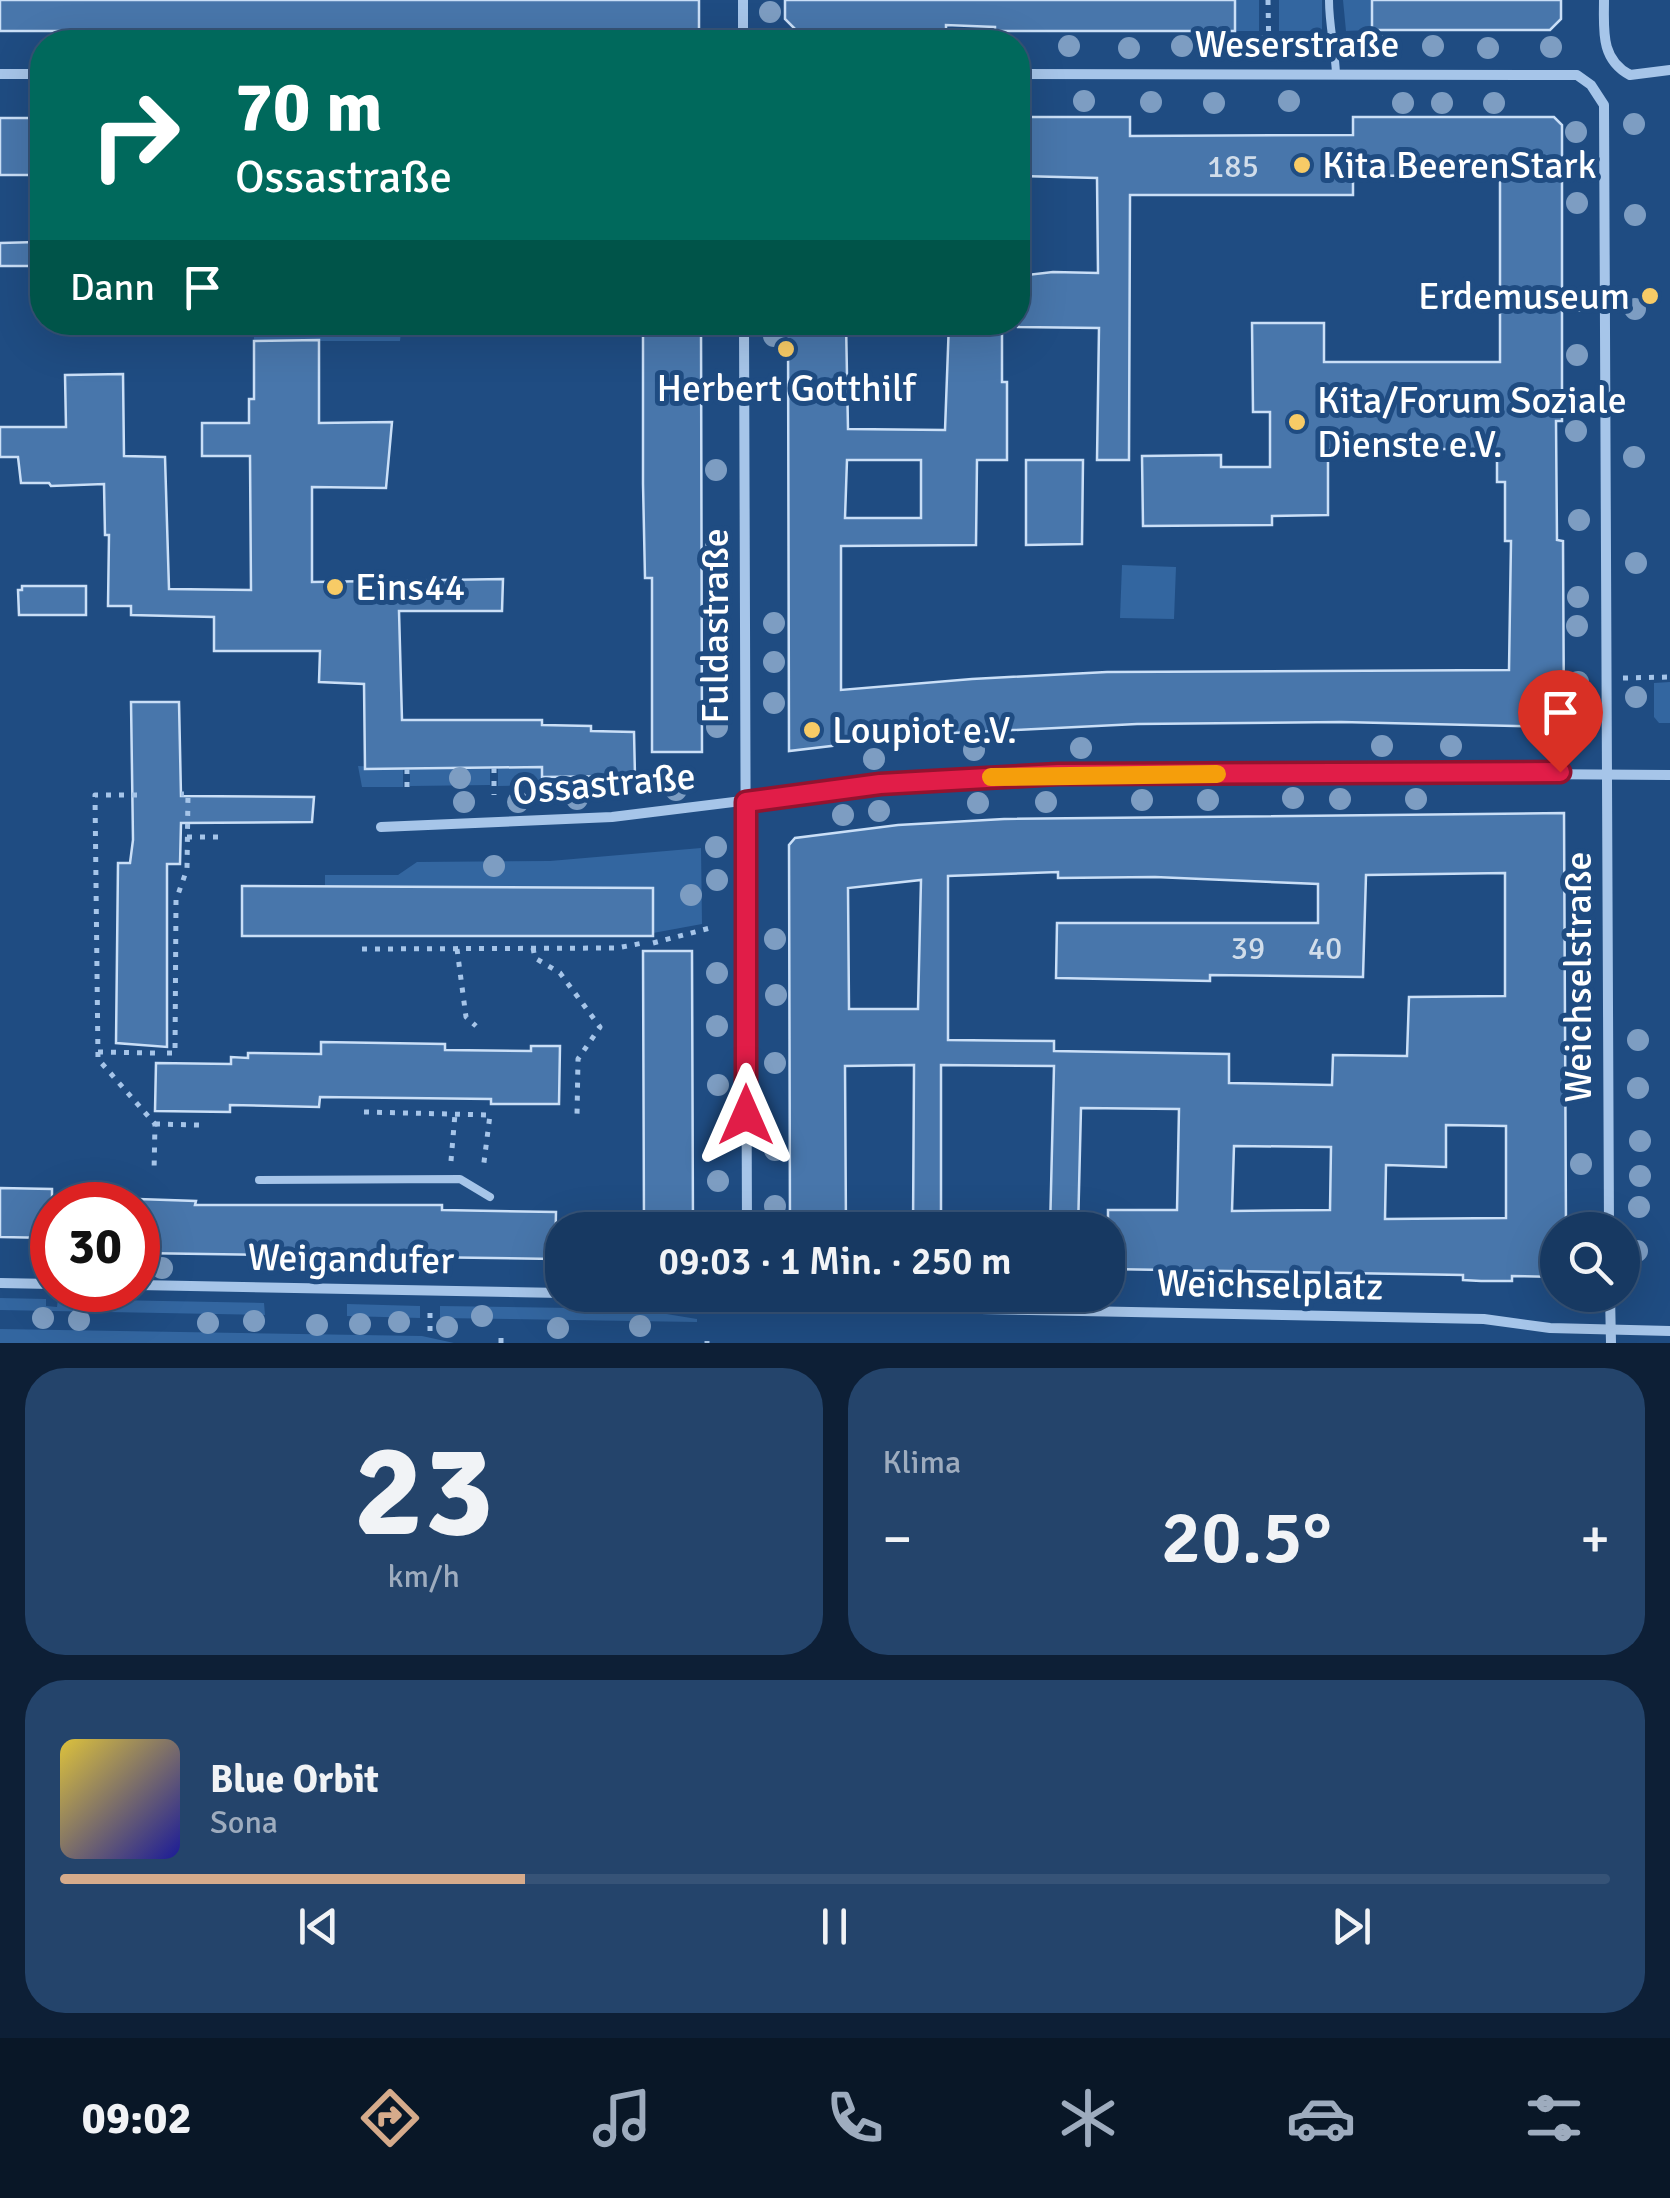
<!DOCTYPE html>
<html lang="de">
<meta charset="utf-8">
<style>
:root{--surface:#173962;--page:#24446b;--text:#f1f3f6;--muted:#9eacbe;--line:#365377;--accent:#d6ab8b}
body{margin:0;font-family:Signika,sans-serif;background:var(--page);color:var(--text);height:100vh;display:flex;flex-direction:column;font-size:38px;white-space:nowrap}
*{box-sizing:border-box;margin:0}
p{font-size:32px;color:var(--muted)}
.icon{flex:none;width:55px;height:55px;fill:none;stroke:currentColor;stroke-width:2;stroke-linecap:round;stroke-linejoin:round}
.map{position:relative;height:1343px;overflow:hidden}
.details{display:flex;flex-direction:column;gap:25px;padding:25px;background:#0d1f36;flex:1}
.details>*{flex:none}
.top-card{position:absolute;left:30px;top:30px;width:1000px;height:305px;border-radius:40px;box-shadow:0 10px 40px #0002,0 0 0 2px var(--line);background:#00695c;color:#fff;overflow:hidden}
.fabs{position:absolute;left:1540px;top:1212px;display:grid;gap:20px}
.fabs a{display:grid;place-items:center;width:100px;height:100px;border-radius:50%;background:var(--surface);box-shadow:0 10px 40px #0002,0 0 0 2px var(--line);font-size:50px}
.speed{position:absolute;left:30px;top:1182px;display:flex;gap:20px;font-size:50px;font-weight:700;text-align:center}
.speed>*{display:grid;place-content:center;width:130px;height:130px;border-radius:50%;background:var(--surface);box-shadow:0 10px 40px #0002,0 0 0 2px var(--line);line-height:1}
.speed .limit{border:15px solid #d22;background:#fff;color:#111}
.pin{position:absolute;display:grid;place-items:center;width:85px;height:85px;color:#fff;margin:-102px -42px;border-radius:50% 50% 50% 0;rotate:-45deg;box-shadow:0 0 10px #0007}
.pin .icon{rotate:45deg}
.me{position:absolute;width:110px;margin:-55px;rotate:0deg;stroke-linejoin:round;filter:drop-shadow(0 0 8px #0008)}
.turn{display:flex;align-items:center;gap:35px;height:210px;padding:0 40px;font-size:45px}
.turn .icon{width:130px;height:130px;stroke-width:2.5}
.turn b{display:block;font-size:70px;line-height:85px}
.then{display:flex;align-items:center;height:95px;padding:0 40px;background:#0003;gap:20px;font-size:38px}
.big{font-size:75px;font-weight:600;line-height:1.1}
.details .tile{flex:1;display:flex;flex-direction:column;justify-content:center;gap:15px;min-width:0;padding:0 35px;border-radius:40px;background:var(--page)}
.details .dial{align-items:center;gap:0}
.dial b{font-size:130px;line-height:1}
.song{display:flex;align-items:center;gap:30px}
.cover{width:120px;height:120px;border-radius:15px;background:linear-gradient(135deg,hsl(50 70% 55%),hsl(240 70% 35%))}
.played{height:10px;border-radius:5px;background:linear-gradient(90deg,var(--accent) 30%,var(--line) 30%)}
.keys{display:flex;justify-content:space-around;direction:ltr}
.heat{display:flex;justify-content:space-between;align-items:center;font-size:55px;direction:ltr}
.details .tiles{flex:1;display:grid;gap:25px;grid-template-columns:1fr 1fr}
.tile:last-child{grid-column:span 2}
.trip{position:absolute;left:545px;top:1212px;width:580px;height:100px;border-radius:40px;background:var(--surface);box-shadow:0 10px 40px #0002,0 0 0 2px var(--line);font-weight:600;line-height:100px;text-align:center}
.tabs{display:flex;height:160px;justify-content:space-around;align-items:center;background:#091727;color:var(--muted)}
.tabs .icon{width:70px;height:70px}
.tabs .selected{color:var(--accent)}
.tabs b{font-size:45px;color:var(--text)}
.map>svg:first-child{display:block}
.green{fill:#3366a0}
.building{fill:#4876ab;stroke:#cadff7;stroke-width:2.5;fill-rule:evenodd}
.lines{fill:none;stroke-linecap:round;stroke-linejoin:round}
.path{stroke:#a6c5e9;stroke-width:5;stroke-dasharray:5 8;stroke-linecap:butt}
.lane{stroke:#a6c5e9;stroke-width:8}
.street{stroke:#a6c5e9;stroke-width:10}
.tree{fill:#7d9dc2}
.route-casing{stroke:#92132f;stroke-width:25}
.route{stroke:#e11d48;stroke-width:18}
.slow{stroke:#f59e0b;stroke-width:18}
.poi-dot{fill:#f7cb66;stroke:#1f4c82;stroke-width:4}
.labels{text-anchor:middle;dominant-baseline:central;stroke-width:10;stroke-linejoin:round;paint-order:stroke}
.number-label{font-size:32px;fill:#d1ddea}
.street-label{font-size:38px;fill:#fff;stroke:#1f4c82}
.poi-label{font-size:38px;fill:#fff;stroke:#1f4c82;text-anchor:start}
</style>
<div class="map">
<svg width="1670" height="1343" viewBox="0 0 1670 1343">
<rect width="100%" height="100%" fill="#1f4c82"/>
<g class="green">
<rect x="1235" y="0" width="24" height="31"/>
<rect x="1279" y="0" width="43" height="31"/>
<polygon points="1343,0 1372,0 1372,30 1346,31"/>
<polygon points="254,323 402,323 400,341 254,341"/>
<polygon points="1122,565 1176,567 1174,619 1120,618"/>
<polygon points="1670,682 1670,723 1659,723 1654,717 1654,683"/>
<polygon points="358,766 403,768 403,787 362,787"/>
<polygon points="542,767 542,785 498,786 498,768"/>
<polygon points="410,768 490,768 490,785 410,786"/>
<polygon points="701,848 702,924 653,933 653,888 325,888 325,875 398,875 417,862 550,861"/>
<polygon points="0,1298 46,1299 46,1306 57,1307 58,1299 264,1303 265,1315 0,1310"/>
<polygon points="347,1304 420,1306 420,1318 347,1316"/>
<polygon points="440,1306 636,1309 697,1319 697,1322 440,1318"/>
<polygon points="0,1329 422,1336 454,1343 0,1343"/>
</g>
<g class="building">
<polygon points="0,0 699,0 699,31 418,31 403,36 387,33 380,37 364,31 165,31 165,35 115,35 115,31 0,31"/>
<polygon points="785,0 1235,0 1235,31 995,31 995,27 946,25 946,31 797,31 785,19"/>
<polygon points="1372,0 1561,0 1561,19 1550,30 1372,30"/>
<path d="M1018 117H1130V136L1353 135V117H1554L1562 125V421H1556L1557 540 1563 541 1564 727 1341 722 1137 724 932 734 789 751 788 322H846L848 429 945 430 949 322H1002V382H1007V460H977L976 545 841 546V690L972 679 1107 672 1509 670 1511 541H1505V482H1497V449H1328V515L1272 516V525L1143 526 1142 456 1221 455V467H1270V412H1253L1252 323H1324V362H1500V175L1353 176V195H1130L1129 460H1097L1099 328 1018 327V276L1053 272 1098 273 1097 178 1021 176 1018 173ZM847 460H921V518H845Z"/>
<rect x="0" y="118" width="42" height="57"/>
<polygon points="37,242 37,266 0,266 0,243"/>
<polygon points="643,322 701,322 702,752 652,752 652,578 645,578 643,484"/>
<polygon points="319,340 319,423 392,422 386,488 312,487 312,582 503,579 502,611 399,611 402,720 542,720 542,725 591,726 591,731 634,732 635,776 542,777 542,767 365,769 364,684 319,682 320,651 214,651 214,617 131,615 131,606 108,606 109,535 105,535 104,484 51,486 49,483 21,483 18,457 0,457 0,427 66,427 65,375 123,374 124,456 165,457 169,589 251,590 250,456 202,456 202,423 249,423 249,399 254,399 254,341"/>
<polygon points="1026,460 1083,460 1082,544 1026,545"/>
<polygon points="22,586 86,586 86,615 19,615 18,590 22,590"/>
<polygon points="131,702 179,702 181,796 314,797 312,822 181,823 180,864 167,864 167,1047 116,1043 118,863 130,863 133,840"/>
<path d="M1564 813 1566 1230H1558V1277L1512 1276V1281H1481L1463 1280V1275L1108 1269V1210H1177L1179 1109 1081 1108 1078 1230H1050L1054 1066 941 1065V1230H913L914 1065 845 1066 846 1230H790L789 845 795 838 898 825 1004 819ZM1058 872V878L1155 877 1318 884V923H1057L1056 978 1210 981V975L1363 977 1366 875 1505 873V996L1409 997 1407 1056 1333 1055 1332 1085 1229 1083V1054L1054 1051V1041L948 1040V876ZM921 880 918 1009H849L848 888ZM1446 1125 1506 1126V1218L1385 1219 1386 1165 1446 1167ZM1234 1146 1331 1147 1330 1210 1232 1211Z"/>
<polygon points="242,886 653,888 653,936 242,936"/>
<polygon points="643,951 692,951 693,1230 644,1230"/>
<polygon points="321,1042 445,1044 445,1050 531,1051 531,1046 560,1046 559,1104 491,1104 491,1099 320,1097 319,1107 230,1105 230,1112 155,1111 156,1063 231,1064 231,1057 248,1058 248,1053 321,1054"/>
<polygon points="0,1188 52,1189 52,1238 0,1237"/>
<polygon points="138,1199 196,1201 195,1205 442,1205 442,1210 556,1212 555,1259 138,1253"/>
</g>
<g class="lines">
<g class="path">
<polyline points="1268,0 1269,57"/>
<polyline points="320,331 397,331 397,322"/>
<polyline points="1623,678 1670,677"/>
<polyline points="494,768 494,795"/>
<polyline points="407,769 407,795"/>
<polyline points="137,795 95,795 98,1059 155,1124 154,1173"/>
<polyline points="187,837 226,837"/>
<polyline points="653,943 710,928"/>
<polyline points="533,948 535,958 560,973 600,1027 578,1059 577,1116"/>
<polyline points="362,949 617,948 643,943"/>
<polyline points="457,949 466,1017 476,1026"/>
<polyline points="98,1052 156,1053"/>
<polyline points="167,1053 175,1053 176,900 187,869 188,794 181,794"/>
<polyline points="364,1112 490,1115 483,1170"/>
<polyline points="155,1124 199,1125"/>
<polyline points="451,1161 455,1114"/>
<polyline points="430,1331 430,1309"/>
<polyline points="501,1343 501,1337"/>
<polyline points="707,1343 707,1341"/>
</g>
<g class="lane">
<path d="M1329 0C1329 26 1335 48 1336 74"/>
<polyline points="259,1180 460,1179 490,1197"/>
</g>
<g class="street">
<polyline points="743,0 743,42"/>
<path d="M1604 0C1604 30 1600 59 1630 75L1670 70"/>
<polyline points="0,74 42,74"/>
<polyline points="1018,74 1577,75 1591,85 1604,105 1609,1230"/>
<polyline points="744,322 747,1230"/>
<polyline points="381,827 612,817 880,784 957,778 1377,773 1670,775"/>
<polyline points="0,1283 52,1284"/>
<polyline points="138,1285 562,1293"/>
<polyline points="652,1295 691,1301 785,1305 1484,1319 1550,1328 1670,1331"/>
<polyline points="1610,1295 1611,1343"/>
</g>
</g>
<g class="tree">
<circle cx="770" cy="12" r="11"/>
<circle cx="1322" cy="45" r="11"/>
<circle cx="1069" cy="46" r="11"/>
<circle cx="1182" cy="46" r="11"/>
<circle cx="1259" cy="46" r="11"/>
<circle cx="1380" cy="46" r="11"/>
<circle cx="1433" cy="46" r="11"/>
<circle cx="1227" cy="47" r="11"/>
<circle cx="1551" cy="47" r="11"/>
<circle cx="1129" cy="48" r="11"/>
<circle cx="1488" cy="48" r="11"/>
<circle cx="1084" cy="101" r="11"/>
<circle cx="1289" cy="101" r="11"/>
<circle cx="1151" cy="102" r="11"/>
<circle cx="1214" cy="103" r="11"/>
<circle cx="1403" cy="103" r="11"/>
<circle cx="1442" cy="103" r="11"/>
<circle cx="1494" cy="103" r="11"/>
<circle cx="1634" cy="124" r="11"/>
<circle cx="1576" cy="132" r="11"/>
<circle cx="1577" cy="203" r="11"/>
<circle cx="1635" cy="215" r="11"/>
<circle cx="1578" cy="301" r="11"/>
<circle cx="1635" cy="309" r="11"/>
<circle cx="774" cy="336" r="11"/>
<circle cx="1577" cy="355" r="11"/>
<circle cx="715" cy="389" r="11"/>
<circle cx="1576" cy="431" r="11"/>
<circle cx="1634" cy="457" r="11"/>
<circle cx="716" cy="470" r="11"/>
<circle cx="1579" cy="520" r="11"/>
<circle cx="716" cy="544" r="11"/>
<circle cx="1636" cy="563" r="11"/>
<circle cx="1578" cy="597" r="11"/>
<circle cx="774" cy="623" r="11"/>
<circle cx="1577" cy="626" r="11"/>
<circle cx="717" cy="646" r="11"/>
<circle cx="774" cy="662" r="11"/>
<circle cx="1578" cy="682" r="11"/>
<circle cx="1636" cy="697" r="11"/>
<circle cx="774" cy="703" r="11"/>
<circle cx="717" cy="727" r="11"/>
<circle cx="1547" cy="742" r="11"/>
<circle cx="1382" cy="746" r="11"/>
<circle cx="1451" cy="746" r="11"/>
<circle cx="1081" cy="748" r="11"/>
<circle cx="974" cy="750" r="11"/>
<circle cx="874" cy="759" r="11"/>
<circle cx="460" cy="778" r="11"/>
<circle cx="676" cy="790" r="11"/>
<circle cx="1293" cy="798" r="11"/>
<circle cx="577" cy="799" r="11"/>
<circle cx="1340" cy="799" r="11"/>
<circle cx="1416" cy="799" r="11"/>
<circle cx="1142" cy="800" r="11"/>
<circle cx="1208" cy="800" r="11"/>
<circle cx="464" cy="802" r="11"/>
<circle cx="518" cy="802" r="11"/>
<circle cx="1046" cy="802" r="11"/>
<circle cx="978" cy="803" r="11"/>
<circle cx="879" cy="811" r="11"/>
<circle cx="843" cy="815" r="11"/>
<circle cx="716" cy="847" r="11"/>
<circle cx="494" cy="866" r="11"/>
<circle cx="717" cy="880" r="11"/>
<circle cx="691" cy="895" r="11"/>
<circle cx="1580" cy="895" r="11"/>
<circle cx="1580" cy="938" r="11"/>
<circle cx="775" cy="939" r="11"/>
<circle cx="717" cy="973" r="11"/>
<circle cx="776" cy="995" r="11"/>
<circle cx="1580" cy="997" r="11"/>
<circle cx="717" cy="1026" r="11"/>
<circle cx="1638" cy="1040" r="11"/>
<circle cx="1581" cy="1051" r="11"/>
<circle cx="775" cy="1063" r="11"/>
<circle cx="718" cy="1085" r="11"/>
<circle cx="1638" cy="1088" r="11"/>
<circle cx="1640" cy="1141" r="11"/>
<circle cx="775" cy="1150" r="11"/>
<circle cx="1581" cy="1164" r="11"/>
<circle cx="1640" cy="1176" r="11"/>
<circle cx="718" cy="1181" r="11"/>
<circle cx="775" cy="1206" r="11"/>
<circle cx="1639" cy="1207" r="11"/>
<circle cx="1637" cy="1251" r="11"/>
<circle cx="162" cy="1268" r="11"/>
<circle cx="482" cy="1316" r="11"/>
<circle cx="43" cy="1318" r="11"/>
<circle cx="79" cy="1320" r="11"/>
<circle cx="254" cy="1321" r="11"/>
<circle cx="399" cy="1322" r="11"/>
<circle cx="208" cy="1323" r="11"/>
<circle cx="360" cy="1324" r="11"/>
<circle cx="317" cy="1325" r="11"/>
<circle cx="640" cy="1326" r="11"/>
<circle cx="447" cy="1327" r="11"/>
<circle cx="558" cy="1328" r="11"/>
</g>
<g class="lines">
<defs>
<polyline id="route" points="746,1115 746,802 880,784 1058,774 1560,772"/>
</defs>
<use href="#route" class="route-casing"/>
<use href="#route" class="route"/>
<polyline class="slow" points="991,777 1217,774"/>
</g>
<g class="poi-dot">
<circle cx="1302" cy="165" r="10"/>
<circle cx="1650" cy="296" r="10"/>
<circle cx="786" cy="349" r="10"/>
<circle cx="1297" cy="422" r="10"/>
<circle cx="335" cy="587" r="10"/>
<circle cx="812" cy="730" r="10"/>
</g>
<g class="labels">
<g class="number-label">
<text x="1233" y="166">185</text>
<text x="1248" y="948">39</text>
<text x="1325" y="948">40</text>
</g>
<g class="street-label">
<text x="1297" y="44">Weserstraße</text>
<text transform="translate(715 626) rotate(-90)">Fuldastraße</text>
<text transform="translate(604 784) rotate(-5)">Ossastraße</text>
<text transform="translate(1578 977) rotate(-90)">Weichselstraße</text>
<text transform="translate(351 1259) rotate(1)">Weigandufer</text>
<text transform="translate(1270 1285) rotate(1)">Weichselplatz</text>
</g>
<g class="poi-label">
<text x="1322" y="165">Kita BeerenStark</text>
<text x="1630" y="296" text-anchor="end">Erdemuseum</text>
<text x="786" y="388" text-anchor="middle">Herbert Gotthilf</text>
<text x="1317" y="400">Kita/Forum Soziale<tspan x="1317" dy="44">Dienste e.V.</tspan></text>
<text x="355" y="587">Eins44</text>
<text x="832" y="730">Loupiot e.V.</text>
</g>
</g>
</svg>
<div class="fabs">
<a><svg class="icon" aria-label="search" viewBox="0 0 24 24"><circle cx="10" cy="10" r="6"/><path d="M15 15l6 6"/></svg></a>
</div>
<div class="speed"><div class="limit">30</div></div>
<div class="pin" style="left:1560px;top:772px;background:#d93025"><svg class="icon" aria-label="arrive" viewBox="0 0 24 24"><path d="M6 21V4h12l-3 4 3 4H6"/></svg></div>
<svg class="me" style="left:746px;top:1115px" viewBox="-20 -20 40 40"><path d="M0-17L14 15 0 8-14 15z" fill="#e11d48" stroke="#fff" stroke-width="4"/></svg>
<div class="trip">09:03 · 1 Min. · 250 m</div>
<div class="top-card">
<div class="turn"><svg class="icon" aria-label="right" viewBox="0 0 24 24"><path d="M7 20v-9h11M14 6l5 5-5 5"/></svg><div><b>70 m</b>Ossastraße</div></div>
<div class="then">Dann<svg class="icon" aria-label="arrive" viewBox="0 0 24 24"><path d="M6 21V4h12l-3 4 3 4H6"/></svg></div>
</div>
</div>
<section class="details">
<div class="tiles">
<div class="tile dial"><b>23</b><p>km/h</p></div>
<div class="tile"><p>Klima</p>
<div class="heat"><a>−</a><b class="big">20.5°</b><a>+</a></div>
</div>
<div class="tile">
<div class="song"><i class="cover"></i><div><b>Blue Orbit</b><p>Sona</p></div></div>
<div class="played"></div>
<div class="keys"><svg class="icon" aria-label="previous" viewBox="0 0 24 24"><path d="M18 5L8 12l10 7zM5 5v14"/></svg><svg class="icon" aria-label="pause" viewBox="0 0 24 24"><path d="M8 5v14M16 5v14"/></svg><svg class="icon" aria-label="next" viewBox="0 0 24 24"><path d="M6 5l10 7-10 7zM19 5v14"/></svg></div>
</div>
</div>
</section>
<nav class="tabs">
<b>09:02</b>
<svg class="icon selected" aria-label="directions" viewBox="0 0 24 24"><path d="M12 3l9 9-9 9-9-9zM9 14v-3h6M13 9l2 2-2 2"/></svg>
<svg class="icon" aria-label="music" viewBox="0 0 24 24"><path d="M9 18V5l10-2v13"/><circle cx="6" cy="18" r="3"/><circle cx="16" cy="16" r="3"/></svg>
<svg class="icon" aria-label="phone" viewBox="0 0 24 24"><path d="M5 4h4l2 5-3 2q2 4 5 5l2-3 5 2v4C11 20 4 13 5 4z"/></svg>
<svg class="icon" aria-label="climate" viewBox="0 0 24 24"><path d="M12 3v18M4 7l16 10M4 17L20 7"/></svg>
<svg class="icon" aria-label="car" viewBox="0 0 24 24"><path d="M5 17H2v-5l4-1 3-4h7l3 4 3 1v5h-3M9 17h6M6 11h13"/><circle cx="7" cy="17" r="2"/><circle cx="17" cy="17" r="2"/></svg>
<svg class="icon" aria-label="filters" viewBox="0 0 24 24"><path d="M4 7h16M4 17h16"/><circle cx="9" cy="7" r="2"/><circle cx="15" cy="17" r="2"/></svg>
</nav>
